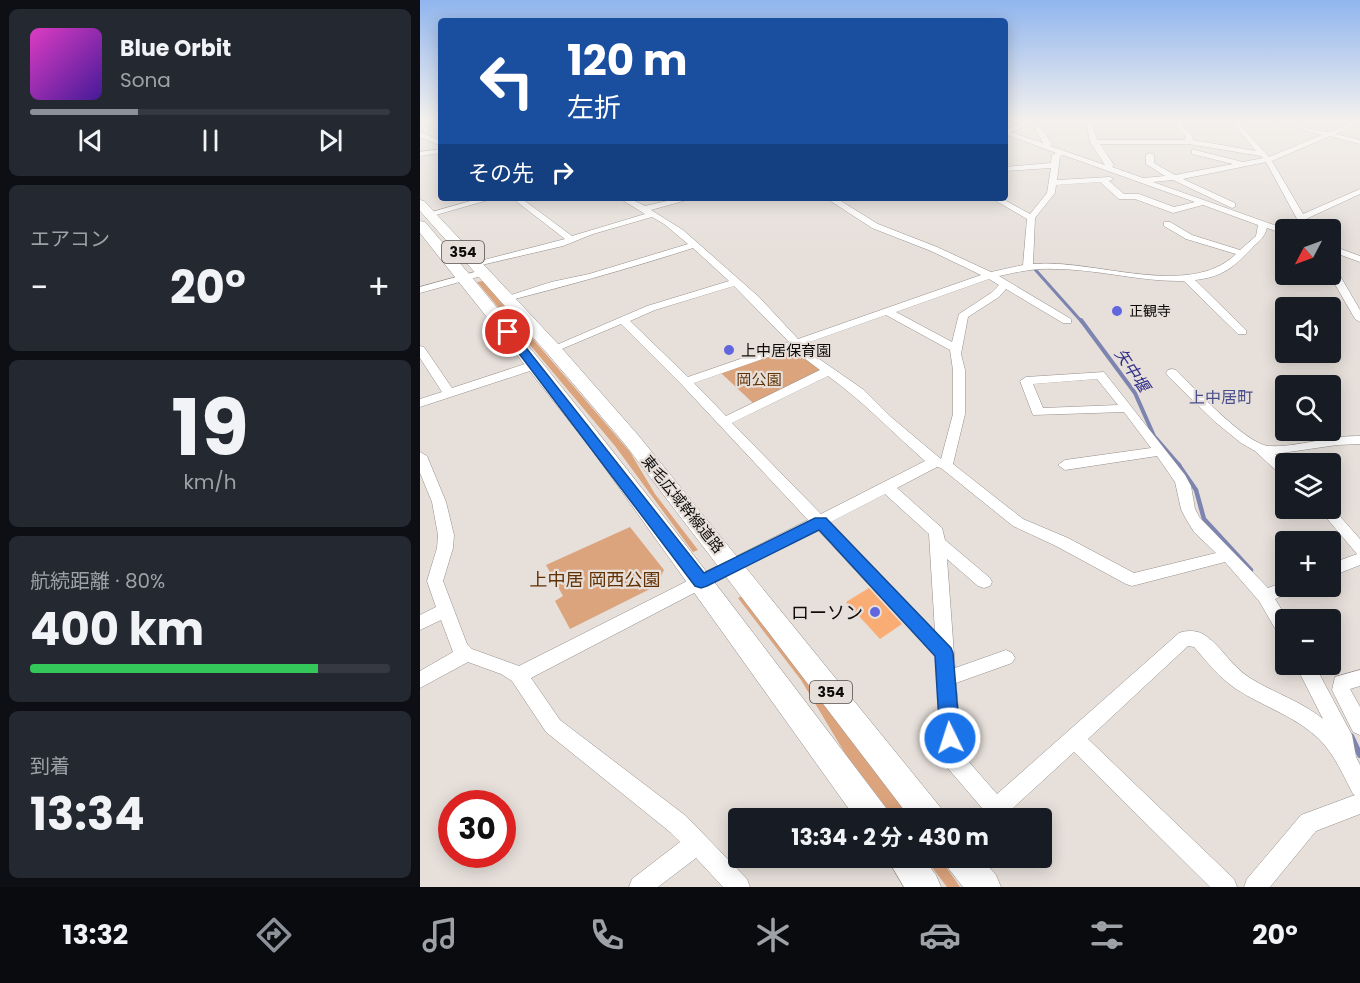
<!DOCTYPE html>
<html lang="ja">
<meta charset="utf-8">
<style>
:root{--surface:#171b24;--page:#242831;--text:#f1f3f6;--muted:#9ea1a6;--line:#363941;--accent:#8c9099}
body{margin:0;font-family:Poppins,"Noto Sans JP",sans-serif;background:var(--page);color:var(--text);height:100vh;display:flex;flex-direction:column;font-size:22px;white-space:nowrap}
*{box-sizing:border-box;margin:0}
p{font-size:20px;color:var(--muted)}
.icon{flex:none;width:33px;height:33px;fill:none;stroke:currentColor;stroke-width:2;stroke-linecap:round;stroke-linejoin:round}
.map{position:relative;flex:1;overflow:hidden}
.side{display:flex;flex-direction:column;gap:9px;padding:9px;background:#0d0f14;width:420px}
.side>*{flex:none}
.banner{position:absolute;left:18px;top:18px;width:570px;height:183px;border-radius:6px;box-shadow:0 3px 15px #0003;background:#1a4fa0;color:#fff;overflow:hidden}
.needle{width:39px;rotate:229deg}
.controls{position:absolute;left:855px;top:219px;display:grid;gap:12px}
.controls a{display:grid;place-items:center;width:66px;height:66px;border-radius:6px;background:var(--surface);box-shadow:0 3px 15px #0003;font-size:30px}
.speed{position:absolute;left:18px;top:790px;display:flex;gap:12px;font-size:30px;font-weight:700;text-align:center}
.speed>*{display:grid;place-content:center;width:78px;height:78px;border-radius:50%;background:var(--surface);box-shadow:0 3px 15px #0003;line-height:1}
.speed .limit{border:9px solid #d22;background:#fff;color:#111}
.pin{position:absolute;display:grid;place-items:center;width:51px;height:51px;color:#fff;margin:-26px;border:3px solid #fff;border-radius:50%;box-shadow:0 2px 6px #0007}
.me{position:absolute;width:66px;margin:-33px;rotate:356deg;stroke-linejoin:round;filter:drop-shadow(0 0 4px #0008)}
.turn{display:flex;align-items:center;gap:21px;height:126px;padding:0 30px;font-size:27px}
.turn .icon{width:78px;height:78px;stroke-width:2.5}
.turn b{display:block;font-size:42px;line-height:51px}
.then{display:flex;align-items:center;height:57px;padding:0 30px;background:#0003;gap:12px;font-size:22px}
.big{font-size:45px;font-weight:700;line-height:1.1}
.side .widget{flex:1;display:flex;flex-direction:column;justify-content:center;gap:9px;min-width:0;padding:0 21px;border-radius:9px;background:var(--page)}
.side .dial{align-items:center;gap:0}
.dial b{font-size:78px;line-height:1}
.song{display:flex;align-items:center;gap:18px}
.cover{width:72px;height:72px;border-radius:9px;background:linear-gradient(135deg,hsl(310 70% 55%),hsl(260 70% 35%))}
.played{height:6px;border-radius:3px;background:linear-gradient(90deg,var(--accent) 30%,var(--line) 30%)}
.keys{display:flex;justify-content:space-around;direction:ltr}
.heat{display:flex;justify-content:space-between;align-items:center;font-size:33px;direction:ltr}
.charge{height:9px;border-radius:4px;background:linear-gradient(90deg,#34c759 80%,var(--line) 0)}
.trip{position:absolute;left:308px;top:808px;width:324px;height:60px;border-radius:6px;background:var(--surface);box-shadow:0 3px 15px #0003;font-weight:700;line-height:60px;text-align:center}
.tabs{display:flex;height:96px;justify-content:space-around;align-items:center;background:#090b0e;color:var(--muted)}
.tabs .icon{width:42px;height:42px}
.tabs .current{color:var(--accent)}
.tabs b{font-size:27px;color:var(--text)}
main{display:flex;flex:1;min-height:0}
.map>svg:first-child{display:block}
.green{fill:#dca47d}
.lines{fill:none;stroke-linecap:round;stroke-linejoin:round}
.stream-far3{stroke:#7d84b0;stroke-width:3}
.stream-far2{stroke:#7d84b0;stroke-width:4}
.stream-far1{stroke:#7d84b0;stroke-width:4.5}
.stream{stroke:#7d84b0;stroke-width:6}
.building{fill:#f9ad75}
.minor-casing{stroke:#958f8b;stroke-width:1}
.highway-casing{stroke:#958f8b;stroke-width:1}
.minor{fill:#fff;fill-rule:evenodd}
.highway{fill:#fff;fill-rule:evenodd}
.route{fill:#1a73e8;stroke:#114b97;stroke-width:1.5}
.poi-dot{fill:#6066de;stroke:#e6dfda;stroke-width:2}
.labels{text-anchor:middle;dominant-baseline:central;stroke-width:4.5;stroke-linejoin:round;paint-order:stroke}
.shield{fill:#e6dfda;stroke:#4f4b48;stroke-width:1.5}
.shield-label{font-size:14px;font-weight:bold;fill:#0e0c0a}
.far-poi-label{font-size:14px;fill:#0e0c0a;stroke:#e6dfda;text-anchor:start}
.poi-label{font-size:15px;fill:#0e0c0a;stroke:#e6dfda;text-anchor:start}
.park-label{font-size:15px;fill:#613104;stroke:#e6dfda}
.street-label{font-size:15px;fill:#0e0c0a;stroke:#e6dfda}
.water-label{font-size:16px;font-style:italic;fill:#302f88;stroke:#e6dfda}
.neighbourhood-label{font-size:16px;fill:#474e8b;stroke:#e6dfda}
.near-park-label{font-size:18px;fill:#613104;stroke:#e6dfda}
.near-poi-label{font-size:18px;fill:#0e0c0a;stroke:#e6dfda;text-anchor:end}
</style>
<main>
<section class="side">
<div class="widget">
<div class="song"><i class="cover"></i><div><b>Blue Orbit</b><p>Sona</p></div></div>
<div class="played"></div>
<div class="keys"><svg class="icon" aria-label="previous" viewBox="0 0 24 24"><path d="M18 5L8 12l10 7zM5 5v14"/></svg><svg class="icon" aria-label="pause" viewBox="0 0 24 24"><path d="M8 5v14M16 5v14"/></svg><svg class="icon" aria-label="next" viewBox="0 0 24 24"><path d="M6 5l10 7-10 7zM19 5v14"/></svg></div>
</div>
<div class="widget"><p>エアコン</p>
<div class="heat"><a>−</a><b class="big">20°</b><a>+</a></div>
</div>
<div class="widget dial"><b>19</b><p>km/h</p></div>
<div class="widget"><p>航続距離 · 80%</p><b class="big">400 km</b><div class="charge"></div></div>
<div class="widget"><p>到着</p><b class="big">13:34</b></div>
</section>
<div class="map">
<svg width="940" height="887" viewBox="0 0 940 887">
<rect width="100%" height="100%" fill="#e6dfda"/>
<g class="green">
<polygon points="63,281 210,452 235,494 278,550 273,552 195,446 57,282"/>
<polygon points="372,345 400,370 398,373 333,403 301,373"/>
<polygon points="210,527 244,570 236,586 150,629 135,601 143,596 126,565"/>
<polygon points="322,596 491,819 475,819 426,755 381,680 318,598"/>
<polygon points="505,858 520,858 540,887 527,887"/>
</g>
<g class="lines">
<polyline class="stream-far3" points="612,266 662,322"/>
<polyline class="stream-far2" points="661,320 715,393 734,436 760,466"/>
<polyline class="stream-far1" points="758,464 776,490 784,519 831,570"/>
<polyline class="stream" points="931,736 940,755"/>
</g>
<polygon class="building" points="449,588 482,624 460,639 426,602"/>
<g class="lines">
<defs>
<g id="minor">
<path d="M610 121H619L590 132 623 143 614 126 619 125 632 144 630 146 685 165 670 142 666 121H672L677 140H765L766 136 756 126 758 123 756 121H764L763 126 772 136 773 140 836 151 811 121H817L849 157 902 135 854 121C872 121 892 132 907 132 919 131 928 121 940 121V123L915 134 940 140V144L910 136 852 161 883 214 940 189V194L886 219 892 230H883L846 162 763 179 815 203V207L812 208 753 180 733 182 868 230H866V235L847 228C844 238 840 240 833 247 814 267 803 277 775 280L826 330V334H818L764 281C720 282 678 269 634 269 615 268 597 272 579 276L651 319V323H643L586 289 579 297 548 317 541 354 545 370V414L533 464 603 519 648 538 714 573 796 553 774 532 766 519 761 509 755 482 737 456 645 470 638 465 645 460 731 448 704 412 613 415 600 381 606 377 684 372 765 475 771 486 775 509 780 518 848 588 866 581V586H877L875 591 855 599 868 620H866V639L860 637 839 601 805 562 712 586 706 584 636 546 593 526 521 468 517 467 477 488 522 528 525 540 570 578 572 582 570 586 564 588 558 586 527 559 535 668 586 650 592 653 595 658 592 663 536 683 542 754 577 794 759 633C766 630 779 630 786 636 802 647 810 665 830 678 854 693 881 701 903 719L875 664H894L932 735 936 757 940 765V814L896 831 850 887H824L827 879 881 815 935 795 933 794C923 775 915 755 899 739 875 716 844 707 816 689 799 677 787 662 774 647L768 646 668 739 814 879 817 887H790L654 752 581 819H554L562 808 525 765 522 758 516 657 397 529 111 678 140 720 266 816 327 879 330 887H303L276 858 238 887H209L212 879 260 842 250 832 126 732 92 681 81 674 48 662 0 688V671L33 652 21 620 0 630V615L16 607 7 581 17 548 18 535 12 502 0 473V452L7 456 26 502 34 535 33 548 23 581 47 644 52 649 99 666 388 520 262 385 201 324 137 351H129L127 349 227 306 309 281 273 248C211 268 150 285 87 301L82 298 131 282 169 274 268 244 244 224 232 217 173 234 143 246 53 267 48 264 145 239 92 198H101L152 236 225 214 199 198H209L225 206 260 198H274L231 210 263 230 339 297 378 339 561 275 511 251 452 228 406 198H416L458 224 517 247 571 272 603 265 607 219 571 198H581L610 214 627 193 631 168 585 171V167L631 163 632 155 636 153 585 134V129ZM680 144H769L841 156 843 158 823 162 775 150H772V154L813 164 755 175 734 163V155L730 153 726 155V164L745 176 723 178 692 167 694 165ZM643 155 775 202 754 207 719 194H704L689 181 694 179 690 177 637 180 640 156ZM680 182 699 199H715L753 213 783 205 838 225 836 236 820 250 772 235 750 222H744V226L766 239 816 254C769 300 672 258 613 264L615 218 635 193 636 185ZM569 279 579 285 571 293 539 314 532 342 476 312ZM314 286 369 342 268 377 210 321 235 310ZM466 315 530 350 533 370V414L521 459 471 417 444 390 392 354 384 344ZM374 348 384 358 400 370 306 416 274 383ZM408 376C443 401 473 433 505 461L401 514 312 423ZM677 379 698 405 623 408 613 384ZM465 494 509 534 515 632 409 523Z"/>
<polygon points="0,132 21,141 21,146 0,137"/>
<polygon points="21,149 21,153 0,156 0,152"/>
<polygon points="61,198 75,198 9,217 5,214"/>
<polygon points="910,245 940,256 940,262 910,251"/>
<polygon points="910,264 915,267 940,310 940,322 935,319 909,274"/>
<polygon points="62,270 65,271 65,275 0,293 0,287"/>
<polygon points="0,346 4,347 32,388 111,362 119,362 121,365 119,368 0,407 0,399 22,392 0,358"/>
<path d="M752 369 756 370C774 388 825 443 848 446 876 448 910 435 940 436V444L917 445 855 454 866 464V477L861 475 835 451 821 443 794 421 748 376 746 373 748 370Z"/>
<polygon points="910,505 940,539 940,565 910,577 910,564 937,554 898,508 910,508"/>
<polygon points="940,670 940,686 930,689 940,707 940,735 933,732 912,690 915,677"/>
</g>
<g id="highway">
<polygon points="0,200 4,201 139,345 218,435 521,808 526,819 491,819 204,443 127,353 0,211"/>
<path d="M0 221 5 222C167 411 316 610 466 808L471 819H436L170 447 0 233Z"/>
<polygon points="467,858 503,858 516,875 521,887 484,887"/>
<polygon points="524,858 561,858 576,875 581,887 543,887 529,869"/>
</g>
</defs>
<use href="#minor" class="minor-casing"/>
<use href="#highway" class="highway-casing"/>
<use href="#minor" class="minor"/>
<use href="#highway" class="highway"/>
</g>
<linearGradient id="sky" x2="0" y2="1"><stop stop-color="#90b5ee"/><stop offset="0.49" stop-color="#f4f1ee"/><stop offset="1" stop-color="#f4f1ee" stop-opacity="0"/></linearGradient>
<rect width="940" height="245" fill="url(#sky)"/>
<polygon class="route" points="88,329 92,330 284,573 395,518 406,518 531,648 533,653 540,738 537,745 530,747 523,745 520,738 515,656 399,530 287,586 281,588 275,586 85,335 85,330"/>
<g class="poi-dot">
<circle cx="697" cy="311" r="6"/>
<circle cx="309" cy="350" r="6"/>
<circle cx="455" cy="612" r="6"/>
</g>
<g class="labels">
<g class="shield">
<rect x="22" y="241" width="42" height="22" rx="4.5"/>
<rect x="390" y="681" width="42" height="22" rx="4.5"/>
</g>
<g class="shield-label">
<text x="43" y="252">354</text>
<text x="411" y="692">354</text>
</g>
<g class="far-poi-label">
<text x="709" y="311">正観寺</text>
</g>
<g class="poi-label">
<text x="321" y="350">上中居保育園</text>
</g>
<g class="park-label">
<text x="339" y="379">岡公園</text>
</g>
<g class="street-label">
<text transform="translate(263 504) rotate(51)">東毛広域幹線道路</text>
</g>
<g class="water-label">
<text transform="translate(712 370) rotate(56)">矢中堰</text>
</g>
<g class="neighbourhood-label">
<text x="801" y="397">上中居町</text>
</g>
<g class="near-park-label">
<text x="175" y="579">上中居 岡西公園</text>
</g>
<g class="near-poi-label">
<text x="443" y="612">ローソン</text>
</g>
</g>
</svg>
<div class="controls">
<a><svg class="needle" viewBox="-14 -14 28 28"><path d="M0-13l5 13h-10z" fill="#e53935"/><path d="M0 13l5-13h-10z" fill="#9ea1a6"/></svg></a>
<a><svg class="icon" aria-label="sound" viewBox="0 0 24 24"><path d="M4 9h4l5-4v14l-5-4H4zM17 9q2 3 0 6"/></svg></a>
<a><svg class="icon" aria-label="search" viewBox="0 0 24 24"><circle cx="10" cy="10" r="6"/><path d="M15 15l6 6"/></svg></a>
<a><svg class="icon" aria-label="layers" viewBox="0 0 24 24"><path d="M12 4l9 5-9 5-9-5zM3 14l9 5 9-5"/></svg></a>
<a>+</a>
<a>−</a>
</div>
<div class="speed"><div class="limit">30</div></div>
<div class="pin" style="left:88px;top:332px;background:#d93025"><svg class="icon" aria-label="arrive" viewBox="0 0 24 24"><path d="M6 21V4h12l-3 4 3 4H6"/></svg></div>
<svg class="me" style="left:530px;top:738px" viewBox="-20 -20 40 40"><circle r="17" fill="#1a73e8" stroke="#fff" stroke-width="3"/><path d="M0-11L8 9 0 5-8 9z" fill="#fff"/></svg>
<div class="trip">13:34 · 2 分 · 430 m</div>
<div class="banner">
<div class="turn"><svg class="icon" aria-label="left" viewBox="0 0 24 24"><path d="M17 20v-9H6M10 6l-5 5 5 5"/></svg><div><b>120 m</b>左折</div></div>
<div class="then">その先<svg class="icon" aria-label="right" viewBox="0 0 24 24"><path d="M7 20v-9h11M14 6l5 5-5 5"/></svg></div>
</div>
</div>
</main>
<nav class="tabs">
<b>13:32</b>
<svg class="icon current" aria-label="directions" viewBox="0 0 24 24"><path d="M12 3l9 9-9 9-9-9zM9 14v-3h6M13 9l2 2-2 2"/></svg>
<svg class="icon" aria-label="music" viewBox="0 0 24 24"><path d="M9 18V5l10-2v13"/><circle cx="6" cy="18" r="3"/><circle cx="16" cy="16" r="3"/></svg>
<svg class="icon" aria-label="phone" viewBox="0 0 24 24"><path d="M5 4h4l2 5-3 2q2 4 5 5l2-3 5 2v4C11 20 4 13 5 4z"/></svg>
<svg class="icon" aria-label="climate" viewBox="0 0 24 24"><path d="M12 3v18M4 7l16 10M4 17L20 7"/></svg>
<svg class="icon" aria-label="car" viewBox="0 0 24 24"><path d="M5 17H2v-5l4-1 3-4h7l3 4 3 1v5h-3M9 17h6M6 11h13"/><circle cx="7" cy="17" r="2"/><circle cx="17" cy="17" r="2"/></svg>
<svg class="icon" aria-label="filters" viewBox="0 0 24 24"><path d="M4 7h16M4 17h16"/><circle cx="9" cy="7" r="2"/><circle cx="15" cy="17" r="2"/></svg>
<b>20°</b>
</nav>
